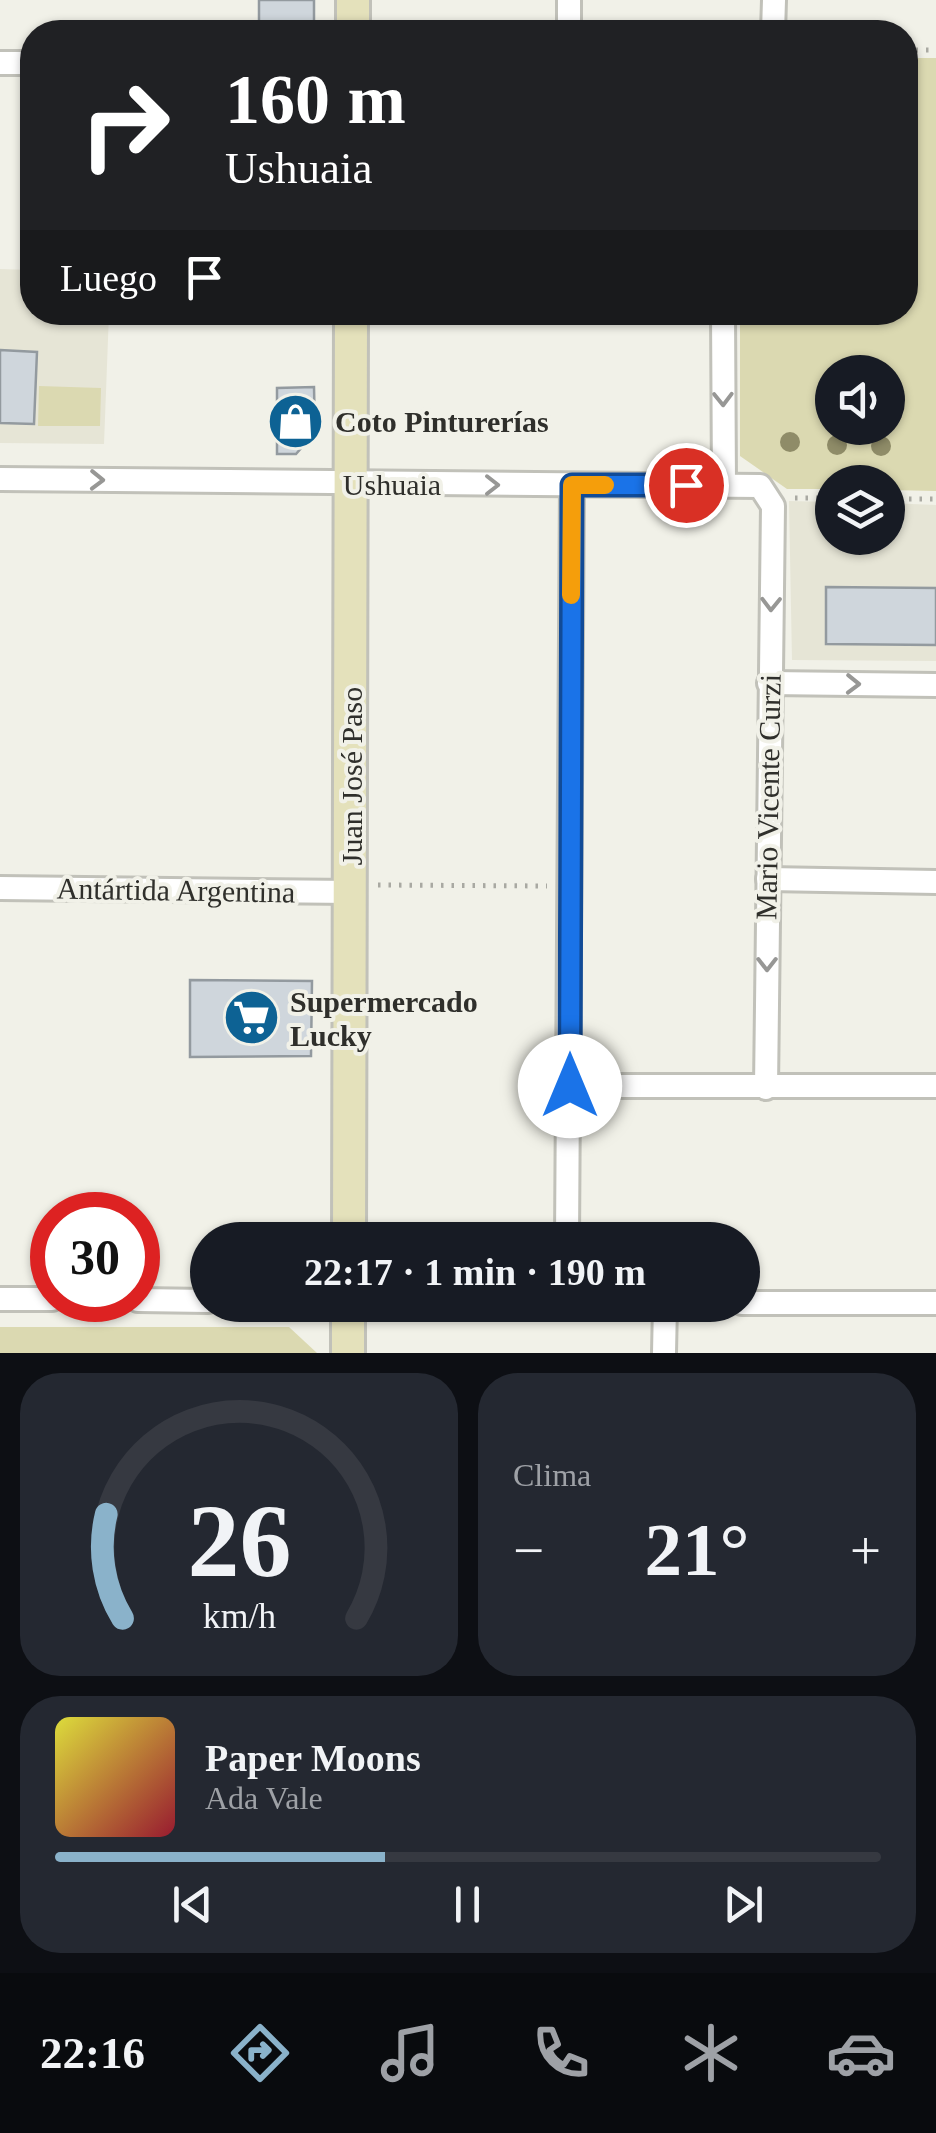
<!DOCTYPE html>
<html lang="es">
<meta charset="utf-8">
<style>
:root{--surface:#171b24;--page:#242831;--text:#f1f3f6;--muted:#9ea1a6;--line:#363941;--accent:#8ab2ca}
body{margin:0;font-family:Georgia,serif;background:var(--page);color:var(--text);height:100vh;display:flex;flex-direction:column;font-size:38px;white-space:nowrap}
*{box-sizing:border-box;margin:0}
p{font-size:32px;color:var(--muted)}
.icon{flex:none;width:55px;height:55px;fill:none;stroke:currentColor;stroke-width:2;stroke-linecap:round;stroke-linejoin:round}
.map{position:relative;height:1353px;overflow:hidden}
.details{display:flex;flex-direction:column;gap:20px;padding:20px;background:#0d0f14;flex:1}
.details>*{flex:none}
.guide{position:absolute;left:20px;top:20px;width:898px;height:305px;border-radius:40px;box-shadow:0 2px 8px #0004;background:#202124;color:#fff;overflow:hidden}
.buttons{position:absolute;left:815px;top:355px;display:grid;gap:20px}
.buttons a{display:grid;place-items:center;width:90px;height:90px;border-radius:50%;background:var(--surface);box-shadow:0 2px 8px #0004;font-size:50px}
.speed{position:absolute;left:30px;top:1192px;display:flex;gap:20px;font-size:50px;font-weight:700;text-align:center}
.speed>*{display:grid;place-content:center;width:130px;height:130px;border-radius:50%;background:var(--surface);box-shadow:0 2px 8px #0004;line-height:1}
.speed .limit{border:15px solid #d22;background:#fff;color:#111}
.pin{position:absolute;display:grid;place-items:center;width:85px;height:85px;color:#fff;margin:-42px;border:5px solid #fff;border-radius:50%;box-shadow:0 2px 10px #0007}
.me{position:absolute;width:110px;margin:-55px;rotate:0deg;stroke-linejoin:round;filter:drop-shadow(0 0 8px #0008)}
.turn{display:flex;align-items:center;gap:35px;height:210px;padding:0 40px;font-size:45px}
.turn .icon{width:130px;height:130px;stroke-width:2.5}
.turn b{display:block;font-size:70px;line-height:85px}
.then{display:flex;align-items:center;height:95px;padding:0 40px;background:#0003;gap:20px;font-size:38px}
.big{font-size:75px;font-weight:600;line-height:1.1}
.details .card{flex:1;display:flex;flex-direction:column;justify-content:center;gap:15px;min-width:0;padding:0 35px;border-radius:40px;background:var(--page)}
.details .dial{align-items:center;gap:0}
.dial svg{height:260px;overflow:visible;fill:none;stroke:var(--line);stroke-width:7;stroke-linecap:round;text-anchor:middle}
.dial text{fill:var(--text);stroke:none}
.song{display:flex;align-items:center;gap:30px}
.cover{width:120px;height:120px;border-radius:15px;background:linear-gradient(135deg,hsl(60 70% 55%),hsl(350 70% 35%))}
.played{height:10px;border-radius:5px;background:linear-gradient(90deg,var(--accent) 40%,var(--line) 40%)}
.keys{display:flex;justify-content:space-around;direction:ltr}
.heat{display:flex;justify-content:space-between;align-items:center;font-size:55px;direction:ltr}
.details .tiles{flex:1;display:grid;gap:20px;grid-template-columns:1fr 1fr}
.card:last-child{grid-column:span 2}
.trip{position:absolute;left:190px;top:1222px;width:570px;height:100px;border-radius:50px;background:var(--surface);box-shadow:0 2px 8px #0004;font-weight:600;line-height:100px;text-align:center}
.tabs{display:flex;height:160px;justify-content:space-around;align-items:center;background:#090b0e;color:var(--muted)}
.tabs .icon{width:70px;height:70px}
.tabs .active{color:var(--accent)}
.tabs b{font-size:45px;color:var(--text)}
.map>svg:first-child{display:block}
.built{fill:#e6e5d6}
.green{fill:#dbd9b1;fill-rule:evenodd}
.building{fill:#cfd6dc;stroke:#939a9f;stroke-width:2.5}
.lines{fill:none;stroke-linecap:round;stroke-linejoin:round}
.street-casing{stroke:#c1c1b9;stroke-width:28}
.secondary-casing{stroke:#c1c1b9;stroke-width:38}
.path{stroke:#a9a9a2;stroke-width:5;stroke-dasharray:2.5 8;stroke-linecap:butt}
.street{stroke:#fff;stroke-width:22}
.secondary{stroke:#e4e1bb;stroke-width:32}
.tree{fill:#8f8c68}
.oneway{stroke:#979795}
.route-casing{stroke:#114b97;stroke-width:25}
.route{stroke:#1a73e8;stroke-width:18}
.slow{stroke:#f59e0b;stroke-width:18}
.labels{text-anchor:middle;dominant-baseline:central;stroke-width:8;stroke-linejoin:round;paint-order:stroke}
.poi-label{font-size:30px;font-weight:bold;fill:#2f2f2b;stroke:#f1f1e8;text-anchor:start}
.street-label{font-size:30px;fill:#2f2f2b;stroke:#f1f1e8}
</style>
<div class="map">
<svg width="936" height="1353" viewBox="0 0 936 1353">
<rect width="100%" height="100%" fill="#f1f1e8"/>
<g class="built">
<polygon points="0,269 32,270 32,312 109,313 104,444 0,443"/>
<polygon points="789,501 832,502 832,538 888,538 888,503 936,505 936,661 792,660"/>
</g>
<g class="green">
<path d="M905 58H936V491L888 490V482H832V489H787L740 456V313L905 312ZM832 372H888V428H832Z"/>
<polygon points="39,386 101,388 100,426 38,426"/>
<polygon points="0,1327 289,1327 317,1353 0,1353"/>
</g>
<g class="building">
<polygon points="259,0 314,0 314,24 259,21"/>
<polygon points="0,350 37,352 34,424 0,423"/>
<polygon points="314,387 315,432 296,454 277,454 277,388"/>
<polygon points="826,587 936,588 936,645 826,644"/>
<polygon points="190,980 312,981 311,1056 190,1057"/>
</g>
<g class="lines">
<defs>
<g id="street">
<polyline points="569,32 569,0"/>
<polyline points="773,32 774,0"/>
<polyline points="0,63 32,63"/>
<polyline points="723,312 724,485"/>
<polyline points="0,479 760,486 773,506 766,1088"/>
<polyline points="769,683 936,685"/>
<polyline points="768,879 936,882"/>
<polyline points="0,888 352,892"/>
<polyline points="571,1086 936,1086"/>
<polyline points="567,1240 572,485"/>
<polyline points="0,1299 52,1299"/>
<polyline points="138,1300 208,1301"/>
<polyline points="742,1303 936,1303"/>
<polyline points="664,1353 665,1305"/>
</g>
<g id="secondary">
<polyline points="353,0 353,32"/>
<polyline points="349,1240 351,312"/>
<polyline points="348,1353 348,1305"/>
</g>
</defs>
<use href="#street" class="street-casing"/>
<use href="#secondary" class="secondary-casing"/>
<g class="path">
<polyline points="905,50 936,50"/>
<polyline points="795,498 832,498"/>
<polyline points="888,499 936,499"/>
<polyline points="378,885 547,886"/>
</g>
<use href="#street" class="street"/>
<use href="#secondary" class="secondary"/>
</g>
<g class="tree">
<circle cx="790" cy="442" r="10"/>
<circle cx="837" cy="445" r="10"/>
<circle cx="881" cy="446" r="10"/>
</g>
<defs><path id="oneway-chevron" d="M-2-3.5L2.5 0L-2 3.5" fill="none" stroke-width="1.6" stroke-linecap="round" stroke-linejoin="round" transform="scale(2.5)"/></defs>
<g class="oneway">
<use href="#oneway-chevron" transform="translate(723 399) rotate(89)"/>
<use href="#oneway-chevron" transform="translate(97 480) rotate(1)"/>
<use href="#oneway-chevron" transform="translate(492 485)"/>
<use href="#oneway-chevron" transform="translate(771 604) rotate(91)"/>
<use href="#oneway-chevron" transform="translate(853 684) rotate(1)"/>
<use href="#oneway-chevron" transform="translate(767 964) rotate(90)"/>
</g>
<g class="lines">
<defs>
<polyline id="route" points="570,1086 572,485 686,485"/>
</defs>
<use href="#route" class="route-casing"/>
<use href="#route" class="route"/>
<polyline class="slow" points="571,595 572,485 605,485"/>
</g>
<defs>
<symbol id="shop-disc" viewBox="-11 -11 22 22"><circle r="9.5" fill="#0d6294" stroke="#f1f1e8"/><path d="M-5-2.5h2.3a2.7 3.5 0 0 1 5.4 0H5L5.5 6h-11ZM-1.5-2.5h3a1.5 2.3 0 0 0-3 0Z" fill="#fff"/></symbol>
<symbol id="supermarket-disc" viewBox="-11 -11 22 22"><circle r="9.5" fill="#0d6294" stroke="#f1f1e8"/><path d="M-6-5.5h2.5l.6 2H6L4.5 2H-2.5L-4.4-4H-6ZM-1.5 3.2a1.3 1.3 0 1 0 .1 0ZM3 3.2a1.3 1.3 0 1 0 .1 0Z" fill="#fff"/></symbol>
</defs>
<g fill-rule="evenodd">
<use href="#shop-disc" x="264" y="390" width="63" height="63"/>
<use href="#supermarket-disc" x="220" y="986" width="63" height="63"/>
</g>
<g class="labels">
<g class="poi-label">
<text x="335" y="421">Coto Pinturerías</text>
<text x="290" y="1001">Supermercado<tspan x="290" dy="34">Lucky</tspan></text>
</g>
<g class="street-label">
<text x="392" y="484">Ushuaia</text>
<text transform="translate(351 776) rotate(-90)">Juan José Paso</text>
<text transform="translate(768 797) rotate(-89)">Mario Vicente Curzi</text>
<text transform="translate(176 890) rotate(1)">Antártida Argentina</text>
</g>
</g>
</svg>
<div class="buttons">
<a><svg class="icon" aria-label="sound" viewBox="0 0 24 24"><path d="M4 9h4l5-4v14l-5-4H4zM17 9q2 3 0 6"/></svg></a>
<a><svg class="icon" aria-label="layers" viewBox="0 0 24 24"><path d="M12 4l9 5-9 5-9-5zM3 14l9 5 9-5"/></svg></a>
</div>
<div class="speed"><div class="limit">30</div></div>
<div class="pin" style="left:686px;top:485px;background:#d93025"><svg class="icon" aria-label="arrive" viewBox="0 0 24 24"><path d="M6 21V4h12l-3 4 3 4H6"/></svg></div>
<svg class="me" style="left:570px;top:1086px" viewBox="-20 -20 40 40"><circle r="19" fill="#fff"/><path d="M0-13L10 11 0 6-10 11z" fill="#1a73e8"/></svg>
<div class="trip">22:17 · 1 min · 190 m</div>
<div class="guide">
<div class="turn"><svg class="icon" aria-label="right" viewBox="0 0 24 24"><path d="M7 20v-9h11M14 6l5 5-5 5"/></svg><div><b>160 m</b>Ushuaia</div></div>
<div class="then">Luego<svg class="icon" aria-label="arrive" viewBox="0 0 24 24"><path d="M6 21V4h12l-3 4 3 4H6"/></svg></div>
</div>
</div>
<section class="details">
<div class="tiles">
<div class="card dial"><svg viewBox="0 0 100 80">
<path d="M14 69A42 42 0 1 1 86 69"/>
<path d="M14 69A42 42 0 0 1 9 37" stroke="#8ab2ca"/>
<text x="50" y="56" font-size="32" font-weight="700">26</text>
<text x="50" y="72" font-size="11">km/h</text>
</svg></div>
<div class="card"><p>Clima</p>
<div class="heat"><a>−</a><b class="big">21°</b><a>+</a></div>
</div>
<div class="card">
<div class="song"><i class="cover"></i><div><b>Paper Moons</b><p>Ada Vale</p></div></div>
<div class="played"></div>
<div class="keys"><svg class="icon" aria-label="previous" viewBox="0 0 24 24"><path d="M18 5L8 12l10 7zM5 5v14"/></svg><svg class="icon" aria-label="pause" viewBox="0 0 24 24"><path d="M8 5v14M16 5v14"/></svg><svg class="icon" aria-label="next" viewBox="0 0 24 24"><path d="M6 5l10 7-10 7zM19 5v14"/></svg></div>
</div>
</div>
</section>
<nav class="tabs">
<b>22:16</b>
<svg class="icon active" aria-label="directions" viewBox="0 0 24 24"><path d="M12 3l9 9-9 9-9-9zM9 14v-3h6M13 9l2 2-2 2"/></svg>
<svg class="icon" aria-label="music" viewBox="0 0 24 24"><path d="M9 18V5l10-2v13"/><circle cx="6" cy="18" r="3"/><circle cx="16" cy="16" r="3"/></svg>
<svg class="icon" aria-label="phone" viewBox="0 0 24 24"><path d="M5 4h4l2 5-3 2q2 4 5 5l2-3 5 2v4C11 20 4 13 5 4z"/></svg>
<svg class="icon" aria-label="climate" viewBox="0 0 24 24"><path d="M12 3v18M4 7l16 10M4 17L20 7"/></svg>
<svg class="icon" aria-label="car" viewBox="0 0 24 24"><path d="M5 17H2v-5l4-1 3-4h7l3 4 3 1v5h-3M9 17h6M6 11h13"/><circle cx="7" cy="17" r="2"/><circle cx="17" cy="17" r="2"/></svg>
</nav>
